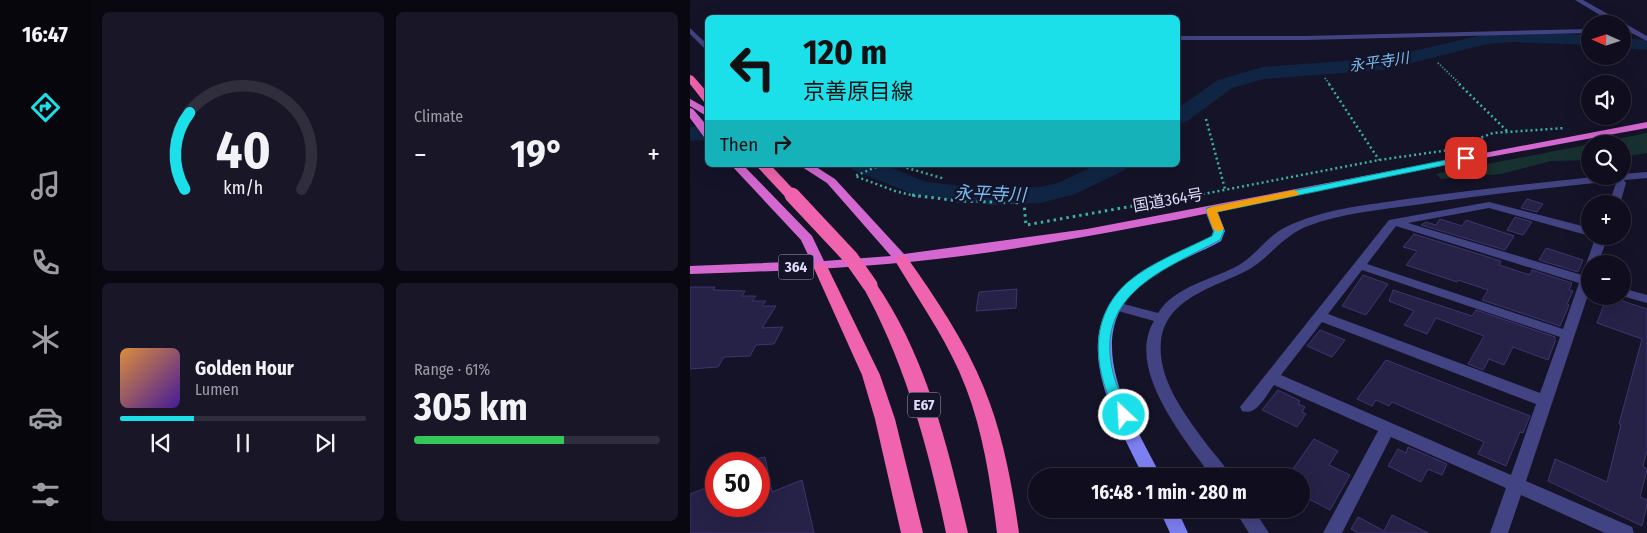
<!DOCTYPE html>
<meta charset="utf-8">
<style>
:root{--surface:#100e1e;--page:#191727;--text:#f1f3f6;--muted:#9c9ca4;--line:#302e3c;--accent:#1bdfe9}
body{margin:0;font-family:"Fira Sans Condensed","Noto Sans JP",sans-serif;background:var(--page);color:var(--text);height:100vh;display:flex;flex-direction:column;font-size:19px;white-space:nowrap}
*{box-sizing:border-box;margin:0}
p{font-size:16px;color:var(--muted)}
.icon{flex:none;width:28px;height:28px;fill:none;stroke:currentColor;stroke-width:2;stroke-linecap:round;stroke-linejoin:round}
.map{position:relative;flex:1;overflow:hidden}
.sheet{display:flex;flex-direction:column;gap:12px;padding:12px;background:#090810;width:600px}
.sheet>*{flex:none}
.top-card{position:absolute;left:15px;top:15px;width:475px;height:152px;border-radius:8px;box-shadow:0 5px 20px #0002,0 0 0 1px var(--line);background:#1bdfe9;color:#111;overflow:hidden}
.needle{width:32px;rotate:273deg}
.buttons{position:absolute;left:891px;top:15px;display:grid;gap:10px}
.buttons a{display:grid;place-items:center;width:50px;height:50px;border-radius:50%;background:var(--surface);box-shadow:0 5px 20px #0002,0 0 0 1px var(--line);font-size:25px}
.speed{position:absolute;left:15px;top:452px;display:flex;gap:10px;font-size:25px;font-weight:700;text-align:center}
.speed>*{display:grid;place-content:center;width:65px;height:65px;border-radius:50%;background:var(--surface);box-shadow:0 5px 20px #0002,0 0 0 1px var(--line);line-height:1}
.speed .limit{border:8px solid #d22;background:#fff;color:#111}
.pin{position:absolute;display:grid;place-items:center;width:42px;height:42px;color:#fff;margin:-21px;border-radius:10px;box-shadow:0 2px 8px #0006}
.me{position:absolute;width:55px;margin:-28px;rotate:335deg;stroke-linejoin:round;filter:drop-shadow(0 0 4px #0008)}
.turn{display:flex;align-items:center;gap:18px;height:105px;padding:0 15px;font-size:22px}
.turn .icon{width:65px;height:65px;stroke-width:2.5}
.turn b{display:block;font-size:35px;line-height:42px}
.then{display:flex;align-items:center;height:48px;padding:0 15px;background:#0003;gap:10px;font-size:19px}
.big{font-size:38px;font-weight:700;line-height:1.1}
.sheet .widget{flex:1;display:flex;flex-direction:column;justify-content:center;gap:8px;min-width:0;padding:0 18px;border-radius:8px;background:var(--page)}
.sheet .dial{align-items:center;gap:0}
.dial svg{height:130px;overflow:visible;fill:none;stroke:var(--line);stroke-width:7;stroke-linecap:round;text-anchor:middle}
.dial text{fill:var(--text);stroke:none}
.song{display:flex;align-items:center;gap:15px}
.cover{width:60px;height:60px;border-radius:8px;background:linear-gradient(135deg,hsl(30 70% 55%),hsl(260 70% 35%))}
.played{height:5px;border-radius:2px;background:linear-gradient(90deg,var(--accent) 30%,var(--line) 30%)}
.keys{display:flex;justify-content:space-around;direction:ltr}
.heat{display:flex;justify-content:space-between;align-items:center;font-size:28px;direction:ltr}
.charge{height:8px;border-radius:4px;background:linear-gradient(90deg,#34c759 61%,var(--line) 0)}
.sheet .tiles{flex:1;display:grid;gap:12px;grid-template-columns:repeat(2,1fr)}
.trip{position:absolute;left:338px;top:468px;width:282px;height:50px;border-radius:25px;background:var(--surface);box-shadow:0 5px 20px #0002,0 0 0 1px var(--line);font-weight:700;line-height:50px;text-align:center}
main{display:flex;flex:1;min-height:0}
.tab-bar{display:flex;flex-direction:column;width:90px;justify-content:space-around;align-items:center;background:#06060c;color:var(--muted)}
.tab-bar .icon{width:35px;height:35px}
.tab-bar .current{color:var(--accent)}
.tab-bar b{font-size:22px;color:var(--text)}
.map>svg:first-child{display:block}
.green{fill:#16312f}
.lines{fill:none;stroke-linecap:round;stroke-linejoin:round}
.river{fill:#102543;fill-rule:evenodd}
.building{fill:#262147;stroke:#3e3570}
.path-far2{stroke:#3cb0a3;stroke-width:2;stroke-dasharray:1 2;stroke-linecap:butt}
.path-far1{stroke:#3cb0a3;stroke-width:2.5;stroke-dasharray:2 3;stroke-linecap:butt}
.path{stroke:#3cb0a3;stroke-width:3;stroke-dasharray:2.5 4;stroke-linecap:butt}
.minor{fill:#424382;fill-rule:evenodd}
.secondary{fill:#7d80f2;fill-rule:evenodd}
.trunk{fill:#d468d0;fill-rule:evenodd}
.motorway{fill:#f063ae;fill-rule:evenodd}
.motorway-bridge-far1{stroke:#f063ae;stroke-width:11}
.motorway-bridge{stroke:#f063ae;stroke-width:15}
.route{fill:#1bdfe9;stroke:#129197}
.slow{fill:#f59e0b}
.labels{text-anchor:middle;dominant-baseline:central;stroke-width:5;stroke-linejoin:round;paint-order:stroke}
.far-water-label{font-size:15px;font-style:italic;fill:#75bef2;stroke:#151328}
.shield{fill:#151328;stroke:#a2a0bc;stroke-width:1}
.shield-label{font-size:15px;font-weight:bold;fill:#dfddfc}
.street-label{font-size:16px;fill:#dfddfc;stroke:#151328}
.water-label{font-size:18px;font-style:italic;fill:#75bef2;stroke:#151328}
</style>
<main>
<nav class="tab-bar">
<b>16:47</b>
<svg class="icon current" aria-label="directions" viewBox="0 0 24 24"><path d="M12 3l9 9-9 9-9-9zM9 14v-3h6M13 9l2 2-2 2"/></svg>
<svg class="icon" aria-label="music" viewBox="0 0 24 24"><path d="M9 18V5l10-2v13"/><circle cx="6" cy="18" r="3"/><circle cx="16" cy="16" r="3"/></svg>
<svg class="icon" aria-label="phone" viewBox="0 0 24 24"><path d="M5 4h4l2 5-3 2q2 4 5 5l2-3 5 2v4C11 20 4 13 5 4z"/></svg>
<svg class="icon" aria-label="climate" viewBox="0 0 24 24"><path d="M12 3v18M4 7l16 10M4 17L20 7"/></svg>
<svg class="icon" aria-label="car" viewBox="0 0 24 24"><path d="M5 17H2v-5l4-1 3-4h7l3 4 3 1v5h-3M9 17h6M6 11h13"/><circle cx="7" cy="17" r="2"/><circle cx="17" cy="17" r="2"/></svg>
<svg class="icon" aria-label="filters" viewBox="0 0 24 24"><path d="M4 7h16M4 17h16"/><circle cx="9" cy="7" r="2"/><circle cx="15" cy="17" r="2"/></svg>
</nav>
<section class="sheet">
<div class="tiles">
<div class="widget dial"><svg viewBox="0 0 100 80">
<path d="M14 69A42 42 0 1 1 86 69"/>
<path d="M14 69A42 42 0 0 1 17 22" stroke="#1bdfe9"/>
<text x="50" y="56" font-size="32" font-weight="700">40</text>
<text x="50" y="72" font-size="11">km/h</text>
</svg></div>
<div class="widget"><p>Climate</p>
<div class="heat"><a>−</a><b class="big">19°</b><a>+</a></div>
</div>
<div class="widget">
<div class="song"><i class="cover"></i><div><b>Golden Hour</b><p>Lumen</p></div></div>
<div class="played"></div>
<div class="keys"><svg class="icon" aria-label="previous" viewBox="0 0 24 24"><path d="M18 5L8 12l10 7zM5 5v14"/></svg><svg class="icon" aria-label="pause" viewBox="0 0 24 24"><path d="M8 5v14M16 5v14"/></svg><svg class="icon" aria-label="next" viewBox="0 0 24 24"><path d="M6 5l10 7-10 7zM19 5v14"/></svg></div>
</div>
<div class="widget"><p>Range · 61%</p><b class="big">305 km</b><div class="charge"></div></div>
</div>
</section>
<div class="map">
<svg width="957" height="533" viewBox="0 0 957 533">
<rect width="100%" height="100%" fill="#151328"/>
<polygon class="green" points="957,133 957,153 933,157 932,144 900,144 900,160 861,161 811,174 751,179 746,174"/>
<g class="lines">
<g class="river">
<polygon points="822,32 900,35 900,45 822,42 797,44 693,70 574,79 542,88 496,122 488,123 488,108 528,80 573,67 693,58 797,34"/>
<polygon points="932,38 957,40 957,50 932,48"/>
<polygon points="18,126 18,140 0,141 0,127"/>
<polygon points="160,165 194,165 237,182 300,189 350,187 368,183 406,165 438,165 435,170 385,194 350,203 300,205 223,194 163,170"/>
</g>
</g>
<g class="building">
<polygon points="837,199 853,204 847,212 831,208"/>
<polygon points="825,217 842,222 833,235 817,230"/>
<polygon points="750,219 772,226 776,220 824,236 815,250 731,225 736,222 746,225"/>
<polygon points="724,234 811,261 809,265 840,275 842,270 882,283 879,290 883,291 877,304 879,305 870,326 792,300 798,290 768,280 767,282 716,265 727,251 713,247"/>
<polygon points="856,248 893,260 888,272 849,260"/>
<polygon points="673,275 698,284 676,315 652,306"/>
<polygon points="0,287 25,287 23,290 55,291 52,296 66,296 62,301 76,301 72,306 86,306 72,328 93,327 84,344 66,345 60,356 34,357 28,367 0,369"/>
<polygon points="327,289 326,308 286,311 289,292"/>
<polygon points="703,290 782,316 786,310 865,337 865,342 858,360 823,347 814,365 799,359 793,370 778,364 794,336 746,318 737,334 714,325 724,311 699,301"/>
<polygon points="917,296 957,309 957,450 953,466 957,470 950,497 957,500 957,505 952,526 858,481 865,459 917,482 931,425 929,424 952,339 907,323"/>
<polygon points="630,330 655,340 642,357 617,346"/>
<polygon points="696,360 840,416 833,433 830,432 816,466 788,454 794,442 702,402 699,406 686,400 682,406 667,399"/>
<polygon points="588,390 610,401 608,404 615,407 612,412 616,414 607,427 572,410"/>
<polygon points="624,439 648,451 639,465 660,475 640,510 611,495 611,476 598,476"/>
<polygon points="718,447 757,464 752,475 738,469 731,482 698,466 708,449 716,453"/>
<polygon points="75,457 82,492 112,480 124,533 0,533 0,494 26,484 26,506 69,506 69,458"/>
<polygon points="702,515 738,533 668,533 661,529 668,517 694,531"/>
</g>
<g class="lines">
<g class="path-far2">
<polyline points="748,63 771,85"/>
<polyline points="635,78 640,85"/>
</g>
<g class="path-far1">
<polyline points="639,84 689,160"/>
<polyline points="769,84 817,131"/>
<polyline points="516,119 535,189"/>
<polyline points="191,165 165,176 205,191 229,197"/>
<polyline points="207,165 255,179"/>
<polyline points="498,197 689,160 759,150 803,133 875,128"/>
</g>
<polyline class="path" points="222,195 269,201 334,203 336,225 505,195"/>
<g class="minor">
<polygon points="885,0 893,0 957,36 957,41 932,28 932,24 925,24"/>
<polygon points="0,28 18,45 18,52 0,34"/>
<polygon points="900,29 900,33 615,40 488,40 488,36 615,36"/>
<path d="M957 172V178L934 180 936 183 930 204H919L926 183 924 181C858 188 791 195 725 205 689 210 652 213 618 226 590 237 579 260 554 272 522 288 476 299 471 341 467 380 496 416 518 446 525 455 535 465 540 476H521C495 439 435 369 464 321L421 309 419 306 426 302 468 313C485 286 522 280 549 265 566 255 577 236 596 227 632 209 677 205 717 199 782 190 847 183 913 176H932V174Z"/>
<path d="M799 202 900 228V236L799 208 718 223 892 275 896 267H898L896 264 906 236H918L908 264H900V289L836 481 942 527 944 533H915L831 495 818 533H800L816 488 701 437 652 533H633L688 431 584 385C576 395 567 416 552 411L550 407 699 220ZM706 226 889 283 873 329 677 264ZM672 270 870 337 850 393 638 314ZM632 322 846 404 821 475 591 375Z"/>
<polygon points="932,288 957,295 957,303 932,296"/>
<polygon points="544,509 563,509 579,533 559,533"/>
</g>
<g class="secondary">
<path d="M521 207 527 210 535 231 531 241C505 256 470 266 448 287 390 340 443 421 471 476H453C424 415 376 339 438 282 461 261 495 252 522 236L523 231 515 210Z"/>
<polygon points="469,509 487,509 498,533 480,533"/>
</g>
<g class="trunk">
<polygon points="0,99 18,109 18,117 0,106"/>
<polygon points="0,108 3,109 18,127 18,138 14,137 0,118"/>
<path d="M957 122V128C855 147 752 165 651 186 525 212 399 239 272 256 181 268 91 271 0 274V266L121 261 111 240 41 165H53L122 236 134 261 201 256 137 183 109 165H123L145 179 214 254 397 229Z"/>
</g>
<g class="motorway">
<polygon points="0,75 3,76 18,93 18,103 14,102 0,84"/>
<path d="M211 255 216 256C245 297 275 341 294 388 313 434 322 484 329 533H307C300 478 292 422 269 371 251 331 226 296 204 259Z"/>
<polygon points="130,262 137,266 190,375 205,419 233,533 211,533 185,419 172,375 123,266"/>
<path d="M180 280 185 282C236 355 258 447 278 533H256C238 446 215 363 172 285Z"/>
</g>
<polyline class="motorway-bridge-far1" points="73,165 103,197"/>
<polyline class="motorway-bridge" points="102,195 161,258 180,285"/>
</g>
<path class="route" d="M776 156 779 157V160L527 212 534 231 530 240C469 272 398 297 426 383 430 394 436 404 441 415L439 418H429C404 374 396 319 438 282 462 262 494 250 522 236L524 231 516 210 517 208Z"/>
<polygon class="slow" points="604,190 609,193 608,195 527,212 534,229 528,232 523,229 516,210 521,207"/>
<g class="labels">
<g class="far-water-label">
<text transform="translate(689 62) rotate(-8)">永平寺川</text>
</g>
<g class="shield">
<rect x="88.5" y="254.5" width="35" height="25" rx="4"/>
<rect x="218" y="392.5" width="32" height="25" rx="4"/>
</g>
<g class="shield-label">
<text x="106" y="267">364</text>
<text x="234" y="405">E67</text>
</g>
<g class="street-label">
<text transform="translate(478 200) rotate(-10)">国道364号</text>
</g>
<g class="water-label">
<text transform="translate(300 194) rotate(2)">永平寺川</text>
</g>
</g>
</svg>
<div class="buttons">
<a><svg class="needle" viewBox="-14 -14 28 28"><path d="M0-13l5 13h-10z" fill="#e53935"/><path d="M0 13l5-13h-10z" fill="#9c9ca4"/></svg></a>
<a><svg class="icon" aria-label="sound" viewBox="0 0 24 24"><path d="M4 9h4l5-4v14l-5-4H4zM17 9q2 3 0 6"/></svg></a>
<a><svg class="icon" aria-label="search" viewBox="0 0 24 24"><circle cx="10" cy="10" r="6"/><path d="M15 15l6 6"/></svg></a>
<a>+</a>
<a>−</a>
</div>
<div class="speed"><div class="limit">50</div></div>
<div class="pin" style="left:776px;top:158px;background:#d93025"><svg class="icon" aria-label="arrive" viewBox="0 0 24 24"><path d="M6 21V4h12l-3 4 3 4H6"/></svg></div>
<svg class="me" style="left:434px;top:415px" viewBox="-20 -20 40 40"><circle r="17" fill="#1bdfe9" stroke="#fff" stroke-width="3"/><path d="M0-11L8 9 0 5-8 9z" fill="#fff"/></svg>
<div class="trip">16:48 · 1 min · 280 m</div>
<div class="top-card">
<div class="turn"><svg class="icon" aria-label="left" viewBox="0 0 24 24"><path d="M17 20v-9H6M10 6l-5 5 5 5"/></svg><div><b>120 m</b>京善原目線</div></div>
<div class="then">Then<svg class="icon" aria-label="right" viewBox="0 0 24 24"><path d="M7 20v-9h11M14 6l5 5-5 5"/></svg></div>
</div>
</div>
</main>
